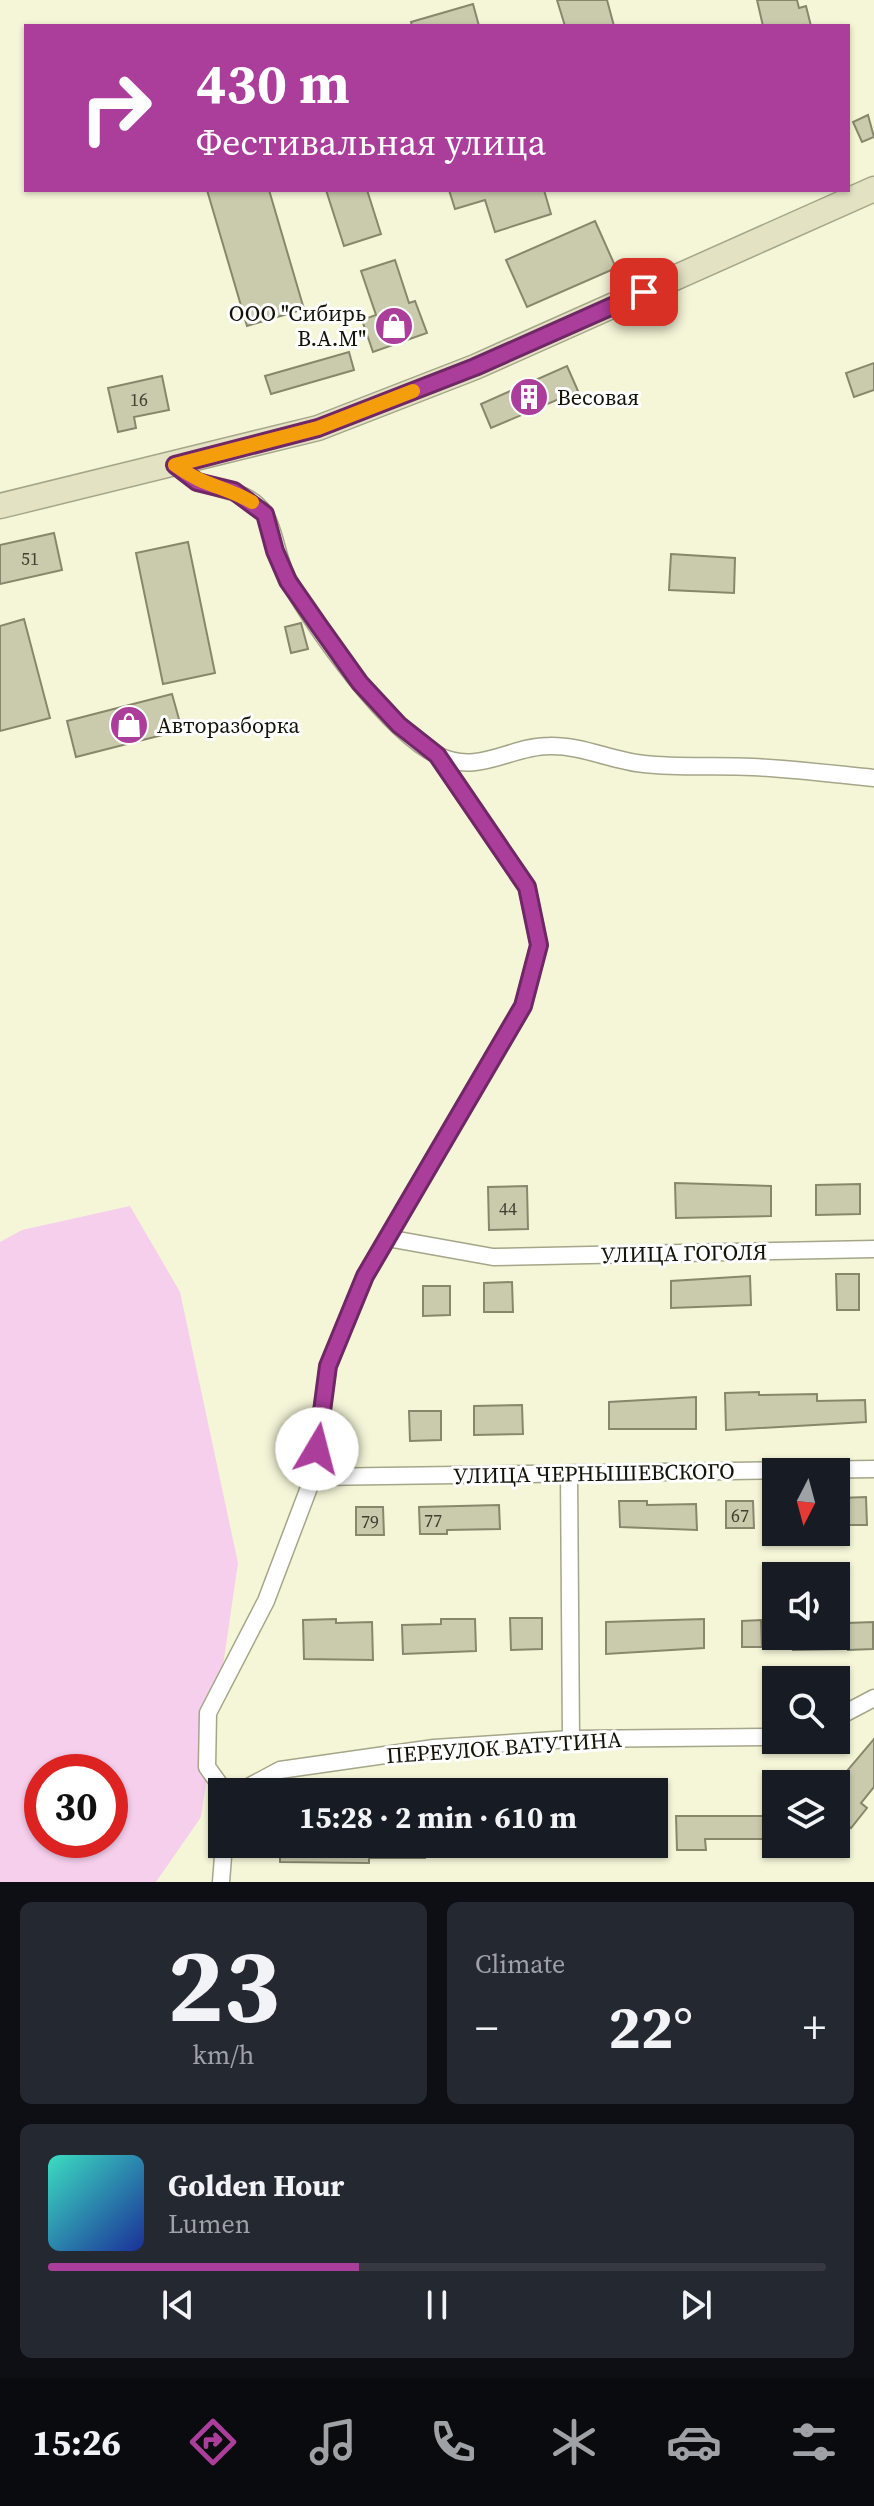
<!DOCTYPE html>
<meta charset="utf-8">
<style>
:root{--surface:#171b24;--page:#242831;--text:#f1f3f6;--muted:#9ea1a6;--line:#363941;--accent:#ab3d9b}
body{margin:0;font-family:"Source Serif 4",serif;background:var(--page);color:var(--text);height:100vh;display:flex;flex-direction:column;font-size:30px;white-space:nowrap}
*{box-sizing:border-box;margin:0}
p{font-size:26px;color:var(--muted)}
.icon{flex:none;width:44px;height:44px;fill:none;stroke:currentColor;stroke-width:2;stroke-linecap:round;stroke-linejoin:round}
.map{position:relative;height:1882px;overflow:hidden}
.side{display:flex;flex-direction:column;gap:20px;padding:20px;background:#0d0f14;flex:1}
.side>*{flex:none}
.hud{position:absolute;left:24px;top:24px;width:826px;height:168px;border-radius:0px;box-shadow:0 2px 6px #0004;background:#ab3d9b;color:#fff;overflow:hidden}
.needle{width:52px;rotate:186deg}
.controls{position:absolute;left:762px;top:1458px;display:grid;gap:16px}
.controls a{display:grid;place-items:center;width:88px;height:88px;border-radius:0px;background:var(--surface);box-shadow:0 2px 6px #0004;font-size:40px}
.speed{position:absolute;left:24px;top:1754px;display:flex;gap:16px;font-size:40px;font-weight:700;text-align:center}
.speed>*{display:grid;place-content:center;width:104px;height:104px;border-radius:50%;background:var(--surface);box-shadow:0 2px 6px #0004;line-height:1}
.speed .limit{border:12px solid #d22;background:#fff;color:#111}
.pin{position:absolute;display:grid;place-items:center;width:68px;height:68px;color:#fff;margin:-34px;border-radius:16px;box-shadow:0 4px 12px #0006}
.me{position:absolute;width:88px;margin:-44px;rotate:8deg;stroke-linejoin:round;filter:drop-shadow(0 0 6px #0008)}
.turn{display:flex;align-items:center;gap:28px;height:168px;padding:0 40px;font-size:36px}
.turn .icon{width:104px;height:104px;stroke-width:2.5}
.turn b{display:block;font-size:56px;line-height:68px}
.big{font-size:60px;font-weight:700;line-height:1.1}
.side .widget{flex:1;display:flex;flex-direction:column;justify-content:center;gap:12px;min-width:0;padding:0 28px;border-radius:12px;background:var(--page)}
.side .dial{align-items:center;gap:0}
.dial b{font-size:104px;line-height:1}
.song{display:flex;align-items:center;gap:24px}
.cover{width:96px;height:96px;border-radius:12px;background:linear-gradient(135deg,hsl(170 70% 55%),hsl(230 70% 35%))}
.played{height:8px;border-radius:4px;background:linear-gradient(90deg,var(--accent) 40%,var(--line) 40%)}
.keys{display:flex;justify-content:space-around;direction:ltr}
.heat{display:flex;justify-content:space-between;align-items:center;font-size:44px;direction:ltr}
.side .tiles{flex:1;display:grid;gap:20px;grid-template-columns:1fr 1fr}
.widget:last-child{grid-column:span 2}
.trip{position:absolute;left:208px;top:1778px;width:460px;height:80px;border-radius:0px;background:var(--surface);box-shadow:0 2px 6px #0004;font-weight:700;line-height:80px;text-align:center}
.tab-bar{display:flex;height:128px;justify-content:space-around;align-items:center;background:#090b0e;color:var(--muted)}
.tab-bar .icon{width:56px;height:56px}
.tab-bar .on{color:var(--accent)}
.tab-bar b{font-size:36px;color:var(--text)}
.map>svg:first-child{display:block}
.green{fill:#f6cfed;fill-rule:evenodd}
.building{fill:#cacbad;stroke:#87876c;stroke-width:2}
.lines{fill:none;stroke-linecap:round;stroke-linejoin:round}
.street-casing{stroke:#a5a589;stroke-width:19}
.secondary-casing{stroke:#a5a589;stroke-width:27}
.street{stroke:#fff;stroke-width:16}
.secondary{stroke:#e3e2c3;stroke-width:24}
.route-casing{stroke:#6f2865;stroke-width:20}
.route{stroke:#ab3d9b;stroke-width:14}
.slow{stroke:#f59e0b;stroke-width:14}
.labels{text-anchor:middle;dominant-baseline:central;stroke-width:6;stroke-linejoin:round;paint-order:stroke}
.number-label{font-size:18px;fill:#404030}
.poi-label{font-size:22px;fill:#121207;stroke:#fff;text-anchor:start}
.street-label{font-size:22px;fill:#121207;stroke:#fff}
</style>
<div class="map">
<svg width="874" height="1882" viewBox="0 0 874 1882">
<rect width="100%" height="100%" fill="#f5f6d8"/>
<path class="green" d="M130 1206 180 1292 238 1563 201 1817 156 1882H0V1242L22 1230ZM42 1772H110V1840H42Z"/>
<g class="building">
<polygon points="557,0 607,0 614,26 565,26"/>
<polygon points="757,0 797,0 799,8 806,6 811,26 763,26"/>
<polygon points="473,4 479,26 412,26 411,22"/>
<polygon points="868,115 874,137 862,142 853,122"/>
<polygon points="207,190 269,190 304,309 247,326"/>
<polygon points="326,190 367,190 381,234 344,246"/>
<polygon points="449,190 544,190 551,214 495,232 485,200 455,209"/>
<polygon points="595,221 616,268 527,307 506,260"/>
<polygon points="395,260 409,303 415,301 427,333 373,352 362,320 376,315 361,271"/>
<polygon points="349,352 354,370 271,394 265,376"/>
<polygon points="874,363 874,390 854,397 846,373"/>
<polygon points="567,366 578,391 491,428 481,404"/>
<polygon points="162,376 169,410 134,417 136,428 118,432 108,388"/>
<polygon points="54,533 62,570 0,584 0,545"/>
<polygon points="188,542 215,673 163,684 136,553"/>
<polygon points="671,554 735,558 734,593 669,590"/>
<polygon points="24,619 50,718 0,731 0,626"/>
<polygon points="301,623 308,649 291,653 285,627"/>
<polygon points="172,694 182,730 76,757 67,721"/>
<polygon points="675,1183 771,1186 771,1216 676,1218"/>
<polygon points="860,1184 860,1214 816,1215 816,1185"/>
<polygon points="527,1186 528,1229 489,1230 488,1187"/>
<polygon points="836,1274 859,1274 859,1310 837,1310"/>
<polygon points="750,1276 751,1305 671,1308 671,1281"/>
<polygon points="512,1282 513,1312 484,1312 484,1283"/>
<polygon points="423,1286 450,1286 450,1315 423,1316"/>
<polygon points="759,1392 759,1395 817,1394 817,1401 865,1400 866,1422 726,1430 725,1393"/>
<polygon points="696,1397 696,1429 609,1429 609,1402"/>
<polygon points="522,1405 523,1434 474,1435 474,1406"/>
<polygon points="409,1411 441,1411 441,1440 410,1441"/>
<polygon points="866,1497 867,1525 839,1525 839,1498"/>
<polygon points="619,1501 647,1501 647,1505 696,1504 697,1530 620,1527"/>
<polygon points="726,1501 753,1501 754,1528 726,1528"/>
<polygon points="499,1505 500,1529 447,1530 447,1534 420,1534 419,1507"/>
<polygon points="356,1507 383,1507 384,1535 356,1535"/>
<polygon points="510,1618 542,1618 542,1649 511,1650"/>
<polygon points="336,1619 336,1623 372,1622 373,1660 304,1659 303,1620"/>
<polygon points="441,1619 475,1619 476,1651 403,1654 402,1625 441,1624"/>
<polygon points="704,1619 704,1648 606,1654 606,1622"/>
<polygon points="761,1620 762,1647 742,1647 742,1621"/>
<polygon points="873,1622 873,1649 848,1650 847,1623"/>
<polygon points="793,1636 843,1636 843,1649 793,1650"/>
<polygon points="874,1739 874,1787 861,1803 867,1808 851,1828 836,1816 836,1784"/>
<polygon points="676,1816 776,1816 776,1839 705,1839 706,1850 677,1850"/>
<polygon points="280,1844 425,1844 425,1858 369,1858 369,1863 280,1862"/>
</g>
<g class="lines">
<defs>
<g id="street">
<path d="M175 465C182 471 191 479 200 482 222 491 249 491 264 513 275 529 277 561 289 581 316 630 387 730 437 755 478 776 510 746 549 746 582 745 612 761 644 764 681 768 717 765 753 767 793 769 834 774 874 778"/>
<polyline points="387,1238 523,1006 539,945 527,887 437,755"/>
<polyline points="569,1474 571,1739"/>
<polyline points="313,1477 874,1469"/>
<polyline points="836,1718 874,1698"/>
<polyline points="225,1792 207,1767 208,1713 266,1601 313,1477 328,1366 365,1276 387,1238 493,1257 874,1249"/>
<polyline points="239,1792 280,1770 434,1748 571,1739 776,1737"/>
<polyline points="221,1882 224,1844"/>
</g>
<polyline id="secondary" points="0,506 318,428 475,367 874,189"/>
</defs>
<use href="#street" class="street-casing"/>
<use href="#secondary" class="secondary-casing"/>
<use href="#street" class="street"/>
<use href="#secondary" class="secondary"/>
</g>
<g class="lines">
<defs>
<polyline id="route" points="317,1449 328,1366 365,1276 523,1006 539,945 527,887 437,755 399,725 360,683 320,627 288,581 275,551 265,514 234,491 197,482 175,465 318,428 475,367 644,292"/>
</defs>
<use href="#route" class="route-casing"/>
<use href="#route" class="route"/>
<path class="slow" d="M252 502C224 486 203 486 175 465L318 428 413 391"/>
</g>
<defs>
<symbol id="shop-disc" viewBox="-11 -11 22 22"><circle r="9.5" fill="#ab3d9b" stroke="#fff"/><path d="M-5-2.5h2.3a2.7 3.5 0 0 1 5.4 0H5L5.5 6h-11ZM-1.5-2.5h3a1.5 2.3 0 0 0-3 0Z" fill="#fff"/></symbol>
<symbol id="building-disc" viewBox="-11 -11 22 22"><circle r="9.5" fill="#ab3d9b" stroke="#fff"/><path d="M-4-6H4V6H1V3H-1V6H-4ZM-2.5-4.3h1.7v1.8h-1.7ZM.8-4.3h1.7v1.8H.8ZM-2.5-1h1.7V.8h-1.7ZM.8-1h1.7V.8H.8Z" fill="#fff"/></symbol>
</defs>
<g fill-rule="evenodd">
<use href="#shop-disc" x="372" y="304" width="44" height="44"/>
<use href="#building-disc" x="507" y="375" width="44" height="44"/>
<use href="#shop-disc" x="107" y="703" width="44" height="44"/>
</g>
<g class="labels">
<g class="number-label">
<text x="139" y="399">16</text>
<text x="30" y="558">51</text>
<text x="508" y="1208">44</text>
<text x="740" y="1515">67</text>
<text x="433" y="1520">77</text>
<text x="370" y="1521">79</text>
</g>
<g class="poi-label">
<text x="366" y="313" text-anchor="end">ООО "Сибирь<tspan x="366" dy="25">В.А.М"</tspan></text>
<text x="557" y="397">Весовая</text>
<text x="157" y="725">Авторазборка</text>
</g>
<g class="street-label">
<text transform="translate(684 1253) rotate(-1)">УЛИЦА ГОГОЛЯ</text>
<text transform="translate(594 1473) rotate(-1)">УЛИЦА ЧЕРНЫШЕВСКОГО</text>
<text transform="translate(504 1747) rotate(-4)">ПЕРЕУЛОК ВАТУТИНА</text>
</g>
</g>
</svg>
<div class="controls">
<a><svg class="needle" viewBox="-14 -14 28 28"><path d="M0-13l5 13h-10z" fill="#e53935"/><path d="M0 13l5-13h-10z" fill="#9ea1a6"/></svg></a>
<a><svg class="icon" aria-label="sound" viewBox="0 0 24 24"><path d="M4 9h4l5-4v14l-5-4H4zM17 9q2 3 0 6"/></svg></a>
<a><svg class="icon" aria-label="search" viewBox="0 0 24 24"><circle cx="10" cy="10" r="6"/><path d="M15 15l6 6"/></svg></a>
<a><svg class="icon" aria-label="layers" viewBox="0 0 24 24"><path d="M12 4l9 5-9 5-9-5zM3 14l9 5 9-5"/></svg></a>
</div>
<div class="speed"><div class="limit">30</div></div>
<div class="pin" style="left:644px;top:292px;background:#d93025"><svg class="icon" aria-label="arrive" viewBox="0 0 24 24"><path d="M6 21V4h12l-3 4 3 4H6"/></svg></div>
<svg class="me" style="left:317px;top:1449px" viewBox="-20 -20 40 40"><circle r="19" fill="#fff"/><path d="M0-13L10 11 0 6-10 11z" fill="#ab3d9b"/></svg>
<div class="trip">15:28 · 2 min · 610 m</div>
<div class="hud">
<div class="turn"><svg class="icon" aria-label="right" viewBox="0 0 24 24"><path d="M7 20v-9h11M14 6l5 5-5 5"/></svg><div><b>430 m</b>Фестивальная улица</div></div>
</div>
</div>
<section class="side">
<div class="tiles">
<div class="widget dial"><b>23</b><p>km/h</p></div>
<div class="widget"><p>Climate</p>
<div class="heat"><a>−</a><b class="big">22°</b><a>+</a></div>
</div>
<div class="widget">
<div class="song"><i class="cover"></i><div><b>Golden Hour</b><p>Lumen</p></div></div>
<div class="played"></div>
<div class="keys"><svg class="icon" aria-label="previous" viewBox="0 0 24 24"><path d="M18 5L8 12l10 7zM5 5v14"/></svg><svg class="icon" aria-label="pause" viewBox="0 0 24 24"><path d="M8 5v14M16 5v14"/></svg><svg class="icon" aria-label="next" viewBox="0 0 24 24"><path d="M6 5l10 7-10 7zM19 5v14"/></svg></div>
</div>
</div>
</section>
<nav class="tab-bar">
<b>15:26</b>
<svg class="icon on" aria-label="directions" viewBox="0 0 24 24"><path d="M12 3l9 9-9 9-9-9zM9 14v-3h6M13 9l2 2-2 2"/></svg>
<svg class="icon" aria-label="music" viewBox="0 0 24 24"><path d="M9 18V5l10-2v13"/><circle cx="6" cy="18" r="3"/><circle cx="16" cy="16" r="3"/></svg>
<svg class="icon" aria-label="phone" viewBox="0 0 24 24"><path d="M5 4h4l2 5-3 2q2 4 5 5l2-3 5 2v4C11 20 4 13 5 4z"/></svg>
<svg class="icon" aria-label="climate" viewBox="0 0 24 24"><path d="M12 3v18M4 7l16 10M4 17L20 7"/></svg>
<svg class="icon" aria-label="car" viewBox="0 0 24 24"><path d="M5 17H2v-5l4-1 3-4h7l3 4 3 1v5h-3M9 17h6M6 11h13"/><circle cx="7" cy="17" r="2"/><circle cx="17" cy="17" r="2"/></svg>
<svg class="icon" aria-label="filters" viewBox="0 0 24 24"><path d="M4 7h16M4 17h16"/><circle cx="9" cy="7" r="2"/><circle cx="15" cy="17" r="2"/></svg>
</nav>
